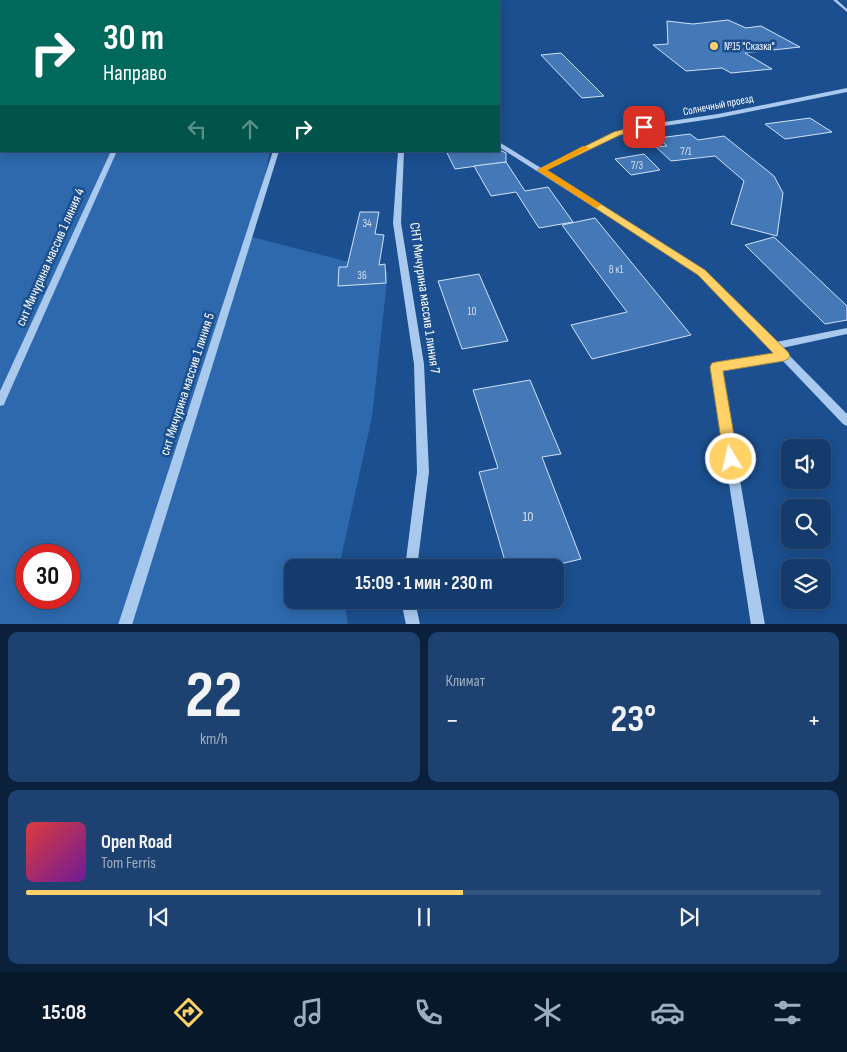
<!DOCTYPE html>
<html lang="ru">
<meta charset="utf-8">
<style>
:root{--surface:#143b6b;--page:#1d4271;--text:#f1f3f6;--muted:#9dadc1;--line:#33557e;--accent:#ffd166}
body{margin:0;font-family:"Sofia Sans Condensed",sans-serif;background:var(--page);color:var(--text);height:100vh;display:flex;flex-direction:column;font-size:19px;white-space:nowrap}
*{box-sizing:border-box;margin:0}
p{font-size:16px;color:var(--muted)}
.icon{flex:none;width:28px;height:28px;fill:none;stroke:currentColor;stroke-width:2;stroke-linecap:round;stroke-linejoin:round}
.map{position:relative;height:624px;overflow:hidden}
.side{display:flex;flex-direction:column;gap:8px;padding:8px;background:#0b203b;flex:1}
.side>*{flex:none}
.banner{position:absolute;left:0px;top:0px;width:500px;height:152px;box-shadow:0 2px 12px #0003,0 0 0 1px var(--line);background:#00695c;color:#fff;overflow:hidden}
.fabs{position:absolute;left:781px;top:439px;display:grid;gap:10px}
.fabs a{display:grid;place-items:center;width:50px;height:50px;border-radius:10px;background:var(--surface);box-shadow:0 2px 12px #0003,0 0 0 1px var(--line);font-size:25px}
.speed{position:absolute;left:15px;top:544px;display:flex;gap:10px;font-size:25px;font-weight:700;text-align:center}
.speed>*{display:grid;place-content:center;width:65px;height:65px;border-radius:50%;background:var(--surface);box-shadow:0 2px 12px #0003,0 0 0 1px var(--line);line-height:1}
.speed .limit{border:8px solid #d22;background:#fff;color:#111}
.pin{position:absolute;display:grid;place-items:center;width:42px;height:42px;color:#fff;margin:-21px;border-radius:10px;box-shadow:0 2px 8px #0006}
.me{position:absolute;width:55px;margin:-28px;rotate:351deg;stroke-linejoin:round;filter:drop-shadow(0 0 4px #0008)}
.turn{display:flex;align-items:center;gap:18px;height:105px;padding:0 20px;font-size:22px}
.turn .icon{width:65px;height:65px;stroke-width:2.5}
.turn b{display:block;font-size:35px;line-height:42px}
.lanes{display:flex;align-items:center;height:48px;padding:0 20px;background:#0003;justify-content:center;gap:25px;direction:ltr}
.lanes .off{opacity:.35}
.big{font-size:38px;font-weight:700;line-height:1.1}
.side .tile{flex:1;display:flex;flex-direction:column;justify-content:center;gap:8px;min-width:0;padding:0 18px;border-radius:10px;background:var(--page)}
.side .dial{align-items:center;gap:0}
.dial b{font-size:65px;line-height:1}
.song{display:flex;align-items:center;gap:15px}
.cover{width:60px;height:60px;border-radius:8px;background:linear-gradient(135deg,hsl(0 70% 55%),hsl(280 70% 35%))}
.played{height:5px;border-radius:2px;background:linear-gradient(90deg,var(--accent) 55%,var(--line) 55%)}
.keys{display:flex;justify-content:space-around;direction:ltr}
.heat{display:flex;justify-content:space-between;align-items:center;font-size:28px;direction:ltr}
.side .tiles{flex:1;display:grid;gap:8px;grid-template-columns:1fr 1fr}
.tile:last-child{grid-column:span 2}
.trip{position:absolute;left:284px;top:559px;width:280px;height:50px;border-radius:10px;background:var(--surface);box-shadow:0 2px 12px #0003,0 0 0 1px var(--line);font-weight:700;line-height:50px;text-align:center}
.tab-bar{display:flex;height:80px;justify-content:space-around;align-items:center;background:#08182b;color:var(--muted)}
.tab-bar .icon{width:35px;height:35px}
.tab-bar .on{color:var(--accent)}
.tab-bar b{font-size:22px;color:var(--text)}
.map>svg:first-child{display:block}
.green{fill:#2e69ad;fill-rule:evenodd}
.building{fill:#4478b7;stroke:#cfe3fa}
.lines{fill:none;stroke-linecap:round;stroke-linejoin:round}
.minor{fill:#a9c9ee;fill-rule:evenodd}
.route{fill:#ffd166;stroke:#a68842}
.slow{fill:#f59e0b}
.poi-dot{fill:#ffd166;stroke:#1b4f8f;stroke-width:2}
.labels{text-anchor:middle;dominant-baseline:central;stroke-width:5;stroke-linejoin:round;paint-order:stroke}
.far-poi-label{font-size:11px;fill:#fff;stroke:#1b4f8f;text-anchor:start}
.far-street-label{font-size:11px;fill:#fff;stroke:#1b4f8f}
.number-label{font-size:11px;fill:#d0dded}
.street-label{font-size:14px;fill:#fff;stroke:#1b4f8f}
.near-number-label{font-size:14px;fill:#d0dded}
</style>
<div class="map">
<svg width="847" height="625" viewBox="0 0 847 625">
<rect width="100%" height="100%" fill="#1b4f8f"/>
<path class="green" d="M0 0H362L1 1V151H270L252 237 388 272 372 417 339 567 292 568V600H344L348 624H0ZM26 555H69V598H26Z"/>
<g class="building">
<polygon points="728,20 746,28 761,26 800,47 745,53 772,69 731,73 722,68 686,71 653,45 668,44 667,21 693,24"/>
<polygon points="561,53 604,96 582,98 541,55"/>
<polygon points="810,118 832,132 785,139 765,124"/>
<polygon points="690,134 698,140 724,136 774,176 783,193 777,236 731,224 744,181 715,156 671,161 656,147 667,146 658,138"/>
<polygon points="446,151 502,151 506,153 506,162 455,169"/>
<polygon points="644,154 660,170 631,175 615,159"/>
<polygon points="506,162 525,191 548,187 573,222 539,228 516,192 491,196 474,166"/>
<polygon points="360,212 379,212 375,234 384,235 379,265 385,264 386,283 338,286 339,267 347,267"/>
<polygon points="595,218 691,335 592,359 571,325 627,312 562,225"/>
<polygon points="774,237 847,306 847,320 825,324 745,245"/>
<polygon points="479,274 508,341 462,349 438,281"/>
<polygon points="530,380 561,454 542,457 581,559 543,568 507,568 479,472 498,468 473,390"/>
</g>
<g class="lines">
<g class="minor">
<rect x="284" y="0" width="4" height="1"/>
<polygon points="376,0 380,0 381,1 377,1"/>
<polygon points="833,0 837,0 847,9 847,12"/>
<polygon points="847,88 847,92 718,118 644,129 619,134 545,170 705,270 776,342 847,328 847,334 782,348 847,414 847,426 843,424 782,360 721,370 765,625 751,625 711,367 713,364 716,363 775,354 699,274 499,147 499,142 541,168 615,132 644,125 718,114"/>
<polygon points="1,98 1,103 0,104 0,99"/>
<polygon points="111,151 117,151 5,402 4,405 0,406 0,391"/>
<polygon points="273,151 279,151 132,625 118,625"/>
<polygon points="398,151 404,151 401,223 424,364 429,472 417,568 405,568 417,472 414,364 393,223"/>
<polygon points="401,600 415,600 420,625 406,625"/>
</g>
</g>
<polygon class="route" points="644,124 647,125 647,128 620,135 547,170 705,270 788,352 790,356 788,359 784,361 723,371 738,459 736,464 731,465 726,464 724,459 710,367 712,363 716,362 773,353 698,275 537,170 614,132"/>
<polygon class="slow" points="583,146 590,148 547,170 599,203 601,205 596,208 537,170"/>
<circle class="poi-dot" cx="714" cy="46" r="5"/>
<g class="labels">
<g class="far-poi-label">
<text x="724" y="46">№15 "Сказка"</text>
</g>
<g class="far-street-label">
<text transform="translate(718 105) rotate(-11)">Солнечный проезд</text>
</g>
<g class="number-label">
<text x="686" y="151">7/1</text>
<text x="637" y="165">7/3</text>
<text x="367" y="223">34</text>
<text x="616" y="269">8 к1</text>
<text x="362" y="275">36</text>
<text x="472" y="311">10</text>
</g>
<g class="street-label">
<text transform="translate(50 257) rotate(-66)">снт Мичурина массив 1 линия 4</text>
<text transform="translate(425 298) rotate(82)">СНТ Мичурина массив 1 линия 7</text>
<text transform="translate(187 384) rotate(-72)">снт Мичурина массив 1 линия 5</text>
</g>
<g class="near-number-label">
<text x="528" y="516">10</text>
</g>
</g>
</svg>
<div class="fabs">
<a><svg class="icon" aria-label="sound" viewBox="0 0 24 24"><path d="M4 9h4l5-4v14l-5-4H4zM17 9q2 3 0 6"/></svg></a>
<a><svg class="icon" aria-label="search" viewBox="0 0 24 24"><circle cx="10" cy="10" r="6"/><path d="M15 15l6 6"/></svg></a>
<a><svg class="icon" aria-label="layers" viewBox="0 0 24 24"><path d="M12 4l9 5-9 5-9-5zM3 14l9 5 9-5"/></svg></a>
</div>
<div class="speed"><div class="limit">30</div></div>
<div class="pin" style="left:644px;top:127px;background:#d93025"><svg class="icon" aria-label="arrive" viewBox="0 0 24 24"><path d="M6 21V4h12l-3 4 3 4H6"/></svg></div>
<svg class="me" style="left:731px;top:459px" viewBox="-20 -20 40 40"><circle r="17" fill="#ffd166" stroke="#fff" stroke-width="3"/><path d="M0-11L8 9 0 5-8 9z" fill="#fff"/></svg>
<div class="trip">15:09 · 1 мин · 230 m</div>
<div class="banner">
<div class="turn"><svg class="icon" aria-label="right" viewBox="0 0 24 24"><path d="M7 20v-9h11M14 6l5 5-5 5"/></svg><div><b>30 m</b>Направо</div></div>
<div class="lanes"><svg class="icon off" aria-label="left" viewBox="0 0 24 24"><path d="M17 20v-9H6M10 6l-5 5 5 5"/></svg><svg class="icon off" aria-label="ahead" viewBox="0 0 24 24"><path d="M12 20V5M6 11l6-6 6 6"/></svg><svg class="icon" aria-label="right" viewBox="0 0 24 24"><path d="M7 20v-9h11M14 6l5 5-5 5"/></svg></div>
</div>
</div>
<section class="side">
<div class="tiles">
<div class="tile dial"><b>22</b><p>km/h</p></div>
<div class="tile"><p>Климат</p>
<div class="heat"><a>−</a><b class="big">23°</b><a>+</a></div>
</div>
<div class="tile">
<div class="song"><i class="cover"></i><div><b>Open Road</b><p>Tom Ferris</p></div></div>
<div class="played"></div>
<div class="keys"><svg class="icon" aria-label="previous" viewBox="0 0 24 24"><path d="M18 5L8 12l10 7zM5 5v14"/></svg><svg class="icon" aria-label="pause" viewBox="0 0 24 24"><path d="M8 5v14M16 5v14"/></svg><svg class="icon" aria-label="next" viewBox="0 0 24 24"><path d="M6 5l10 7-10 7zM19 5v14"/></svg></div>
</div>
</div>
</section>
<nav class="tab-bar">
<b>15:08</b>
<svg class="icon on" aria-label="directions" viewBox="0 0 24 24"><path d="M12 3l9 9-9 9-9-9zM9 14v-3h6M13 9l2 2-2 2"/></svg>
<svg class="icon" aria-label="music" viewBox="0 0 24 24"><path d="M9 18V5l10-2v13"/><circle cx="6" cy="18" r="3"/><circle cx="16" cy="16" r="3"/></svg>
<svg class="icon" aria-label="phone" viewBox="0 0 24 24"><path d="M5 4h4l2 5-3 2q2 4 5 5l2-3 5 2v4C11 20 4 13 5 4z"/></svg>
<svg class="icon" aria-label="climate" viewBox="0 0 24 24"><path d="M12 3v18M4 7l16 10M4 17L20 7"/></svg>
<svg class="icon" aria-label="car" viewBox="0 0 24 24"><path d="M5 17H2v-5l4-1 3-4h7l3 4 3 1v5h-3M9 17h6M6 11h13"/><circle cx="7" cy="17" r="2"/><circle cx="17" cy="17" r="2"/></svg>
<svg class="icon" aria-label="filters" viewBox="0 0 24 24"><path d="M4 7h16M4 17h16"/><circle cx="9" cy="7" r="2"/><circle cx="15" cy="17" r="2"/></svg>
</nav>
